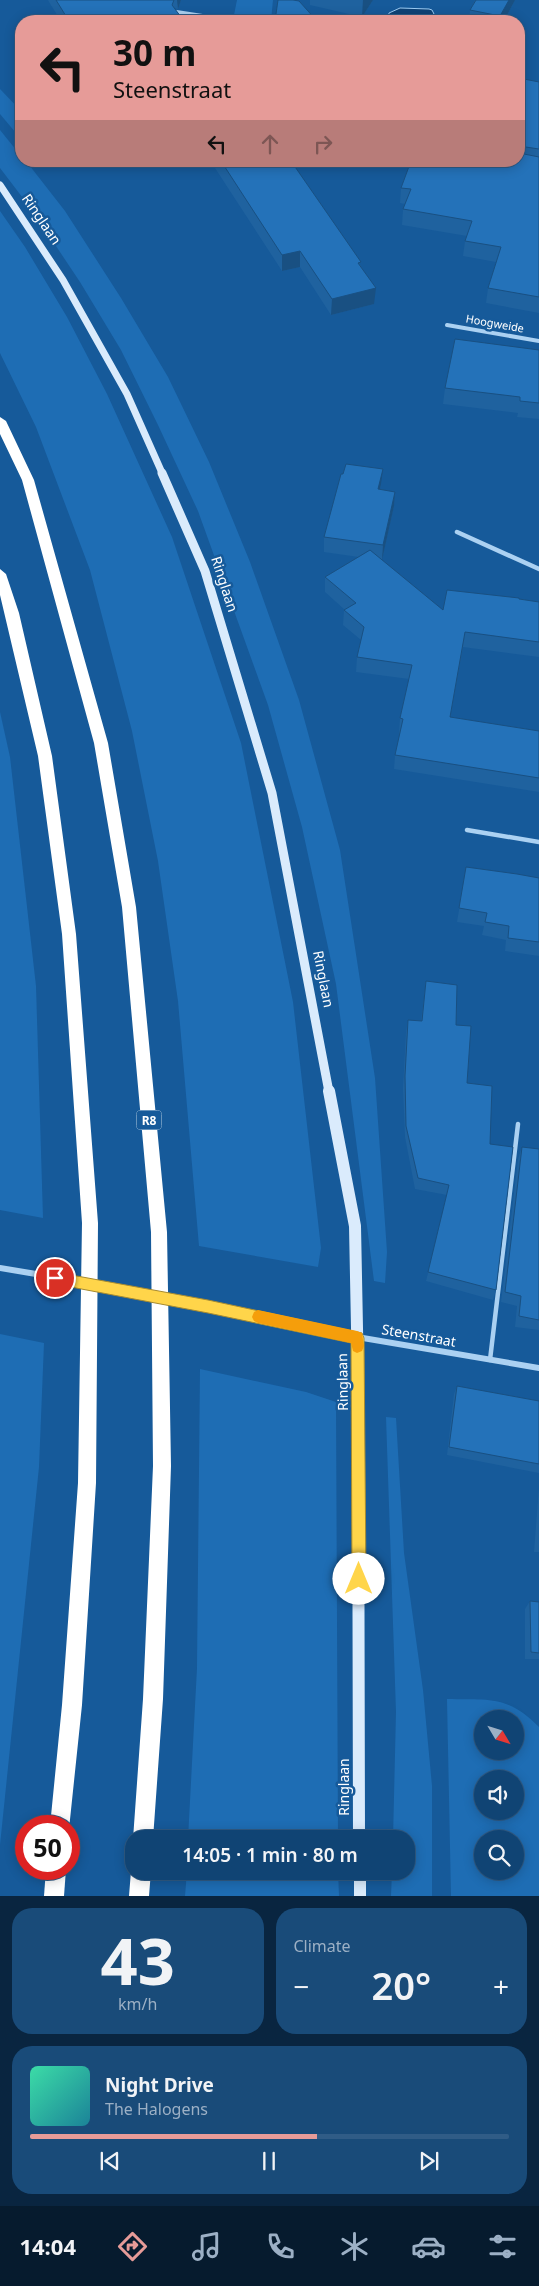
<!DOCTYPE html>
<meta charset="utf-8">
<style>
:root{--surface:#104474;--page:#194b79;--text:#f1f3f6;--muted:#9cb0c5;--line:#305c86;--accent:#e69b98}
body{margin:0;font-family:"Noto Sans",sans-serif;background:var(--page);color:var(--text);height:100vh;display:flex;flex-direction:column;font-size:19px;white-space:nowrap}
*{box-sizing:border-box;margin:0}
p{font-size:16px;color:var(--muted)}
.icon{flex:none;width:28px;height:28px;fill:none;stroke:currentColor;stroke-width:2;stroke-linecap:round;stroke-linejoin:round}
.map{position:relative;height:1896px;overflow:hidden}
.drawer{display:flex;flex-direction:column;gap:12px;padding:12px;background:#092540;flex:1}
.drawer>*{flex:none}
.top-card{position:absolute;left:15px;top:15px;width:510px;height:152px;border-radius:20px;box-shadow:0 2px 12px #0003,0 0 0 1px var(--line);background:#e69b98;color:#111;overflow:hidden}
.needle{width:32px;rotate:128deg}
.tools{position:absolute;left:474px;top:1710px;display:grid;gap:10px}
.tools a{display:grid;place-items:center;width:50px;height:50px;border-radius:50%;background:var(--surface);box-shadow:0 2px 12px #0003,0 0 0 1px var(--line);font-size:25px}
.speed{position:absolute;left:15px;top:1815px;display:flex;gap:10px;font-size:25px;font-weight:700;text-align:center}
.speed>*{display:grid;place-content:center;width:65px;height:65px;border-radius:50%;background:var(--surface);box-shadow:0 2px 12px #0003,0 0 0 1px var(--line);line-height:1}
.speed .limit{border:8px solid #d22;background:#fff;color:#111}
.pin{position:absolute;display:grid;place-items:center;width:42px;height:42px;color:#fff;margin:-21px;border:2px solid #fff;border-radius:50%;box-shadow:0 1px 5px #0007}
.me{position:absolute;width:55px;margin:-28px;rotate:0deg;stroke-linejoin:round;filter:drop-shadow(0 0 4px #0008)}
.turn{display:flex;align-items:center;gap:18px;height:105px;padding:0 15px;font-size:22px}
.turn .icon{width:65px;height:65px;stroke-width:2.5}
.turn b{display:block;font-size:35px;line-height:42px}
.lanes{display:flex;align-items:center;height:48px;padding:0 15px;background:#0003;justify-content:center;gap:25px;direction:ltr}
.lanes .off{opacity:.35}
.big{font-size:38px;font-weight:600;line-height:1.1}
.drawer .card{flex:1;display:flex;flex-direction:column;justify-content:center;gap:8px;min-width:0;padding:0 18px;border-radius:20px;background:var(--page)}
.drawer .dial{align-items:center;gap:0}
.dial b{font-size:65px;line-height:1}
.song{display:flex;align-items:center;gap:15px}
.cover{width:60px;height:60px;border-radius:8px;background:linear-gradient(135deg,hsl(160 70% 55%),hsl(190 70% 35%))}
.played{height:5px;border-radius:2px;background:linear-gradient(90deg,var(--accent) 60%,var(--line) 60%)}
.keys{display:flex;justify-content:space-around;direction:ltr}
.heat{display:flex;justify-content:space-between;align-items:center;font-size:28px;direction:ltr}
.drawer .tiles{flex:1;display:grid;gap:12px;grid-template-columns:1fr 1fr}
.card:last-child{grid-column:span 2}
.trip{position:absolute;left:125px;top:1830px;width:290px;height:50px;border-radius:20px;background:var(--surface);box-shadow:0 2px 12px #0003,0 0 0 1px var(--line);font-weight:600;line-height:50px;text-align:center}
.tabs{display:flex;height:80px;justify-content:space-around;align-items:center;background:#061b2e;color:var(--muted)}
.tabs .icon{width:35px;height:35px}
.tabs .selected{color:var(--accent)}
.tabs b{font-size:22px;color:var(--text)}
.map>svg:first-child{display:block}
.green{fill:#1e6db4;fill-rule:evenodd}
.water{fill:#0e4377;stroke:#9dcdf5}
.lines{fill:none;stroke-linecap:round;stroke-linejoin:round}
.lane{stroke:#abd1f2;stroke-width:4.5}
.street-far2{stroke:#abd1f2;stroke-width:4}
.street-far1{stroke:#abd1f2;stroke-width:4.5}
.street{stroke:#abd1f2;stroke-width:6}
.secondary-far2{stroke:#daebfc;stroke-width:7}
.secondary-far1{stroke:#daebfc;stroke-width:9}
.secondary{stroke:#daebfc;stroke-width:12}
.highway{fill:#fff;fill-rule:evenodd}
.street-bridge{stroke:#abd1f2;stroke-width:6}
.wall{fill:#1f629f}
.shaded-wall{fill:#195082}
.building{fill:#2472b9;stroke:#195082}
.route{fill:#ffd54a;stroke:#a68a30}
.slow{fill:#f59e0b}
.labels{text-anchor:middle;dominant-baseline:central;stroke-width:5;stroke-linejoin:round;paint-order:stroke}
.far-street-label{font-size:11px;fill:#fff;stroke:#165a9a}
.shield{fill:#165a9a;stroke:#b9cee1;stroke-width:1}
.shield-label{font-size:12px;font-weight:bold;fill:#fff}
.street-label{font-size:14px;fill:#fff;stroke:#165a9a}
</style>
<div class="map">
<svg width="539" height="1896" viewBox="0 0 539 1896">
<rect width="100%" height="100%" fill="#165a9a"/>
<g class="green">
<polygon points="237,0 273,0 271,21 234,15"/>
<polygon points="0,89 21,111 21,139 0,114"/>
<polygon points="0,130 21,156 21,161 26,161 65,211 121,298 168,377 209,462 250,562 299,700 340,850 375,1078 387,1252 385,1283 374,1281 336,984 302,827 268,705 198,511 158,425 121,350 80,282 32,210 0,168"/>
<polygon points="0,211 25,247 67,317 107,394 172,537 241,743 293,1002 321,1248 318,1267 199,1246 178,1001 158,861 132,731 90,570 36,427 0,353"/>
<polygon points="0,712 10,757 36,986 43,1218 0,1210"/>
<polygon points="0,1334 44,1343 39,1467 0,1845"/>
<polygon points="200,1369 306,1392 336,1402 338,1839 188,1839 197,1668"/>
<polygon points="386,1417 396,1418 404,1553 423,1690 432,1786 432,1896 391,1896 392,1871 406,1871 406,1839 393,1839 396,1712"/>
<path d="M447 1699C488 1700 508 1695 539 1727V1896H451ZM482 1719H515V1751H482ZM482 1779H515V1811H482ZM482 1839H515V1871H482Z"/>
<polygon points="187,1871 338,1871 339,1896 185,1896"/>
</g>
<path class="water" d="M400 8 429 9 432 10 434 14C425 21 399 23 388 19L389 13Z"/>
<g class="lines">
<polyline class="lane" points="490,1360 518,1124"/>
<g class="street-far2">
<polyline points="170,11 235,21"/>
<polyline points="447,325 539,341"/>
</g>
<g class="street-far1">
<polyline points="457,532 539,569"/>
<polyline points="467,830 539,842"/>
</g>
<g class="street">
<polyline points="0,1268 36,1274"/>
<polyline points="208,1306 357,1337 539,1368"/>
</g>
<polyline class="secondary-far2" points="0,185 63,280 127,394 163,475"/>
<polyline class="secondary-far1" points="162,473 205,571 272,793 329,1092"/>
<g class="secondary">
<polyline points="329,1091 355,1226 358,1379 359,1839"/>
<polyline points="360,1871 360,1896"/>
</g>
<g class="highway">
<polygon points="0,417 6,421 34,480 108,743 136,907 167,1232 171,1466 163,1699 153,1839 134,1839 134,1841 133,1839 143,1699 153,1466 151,1232 122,907 94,743 22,480 0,434"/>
<polygon points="0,569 6,574 19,613 52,756 76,934 98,1223 96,1483 82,1705 69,1829 69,1826 50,1826 62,1705 78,1483 82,1223 62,934 38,756 0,595"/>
<polygon points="134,1864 134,1871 151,1871 149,1896 129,1896 131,1871"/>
<polygon points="46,1869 66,1869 64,1896 44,1896"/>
</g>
<polyline class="street-bridge" points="36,1274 208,1306"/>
</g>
<g class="wall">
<polygon points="48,0 181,0 178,9 174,8 175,9 184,21 61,21 49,2"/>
<polygon points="310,0 373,0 362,17 310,5"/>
<polygon points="475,0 515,0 504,21 469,21 470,10"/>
<polygon points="519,78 539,82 539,313 486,303 488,288 496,262 463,256 465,241 467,236 402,225 403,209 405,204 400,203 401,188 519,161"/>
<polygon points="215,161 291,161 361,266 374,304 331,315 300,267 282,271 215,168"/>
<polygon points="539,350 539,419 517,417 518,413 443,404 445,388"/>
<polygon points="381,484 380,490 395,492 394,506 382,560 443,610 519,599 539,602 539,657 463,647 450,717 539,731 539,792 394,769 395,755 400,733 399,733 400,718 409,679 356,672 357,657 361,640 343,625 344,610 345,610 325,592 325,577 359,557 324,552 324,537"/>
<polygon points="466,867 539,878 539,956 505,951 506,940 482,935 484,926 457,922"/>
<polygon points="426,981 456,1025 467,1083 490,1144 496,1290 493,1300 426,1281 447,1195 415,1189 405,1137 403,1088 406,1032 408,1020 421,1021"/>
<polygon points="522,1147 539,1149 539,1330 515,1327 517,1306 501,1302 518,1159"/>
<polygon points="457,1386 539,1401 539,1473 447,1455 454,1394"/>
<polygon points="539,1487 539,1552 534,1552"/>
<polygon points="530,1601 539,1602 539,1659 525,1659 525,1609"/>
</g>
<g class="shaded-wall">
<polygon points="177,0 181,0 178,9"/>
<polygon points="363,0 373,0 362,17"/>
<polygon points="509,0 515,0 504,21 500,21 500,16"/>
<polygon points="300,251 300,267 282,271 282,255"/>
<polygon points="376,288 374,304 331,315 332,299"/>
<polygon points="383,469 381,484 377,504 378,489"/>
<polygon points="395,492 394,506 382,560 383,545"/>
</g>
<g class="building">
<polygon points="56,0 174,0 172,5 184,21 69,21"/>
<polygon points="278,0 293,0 299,1 317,21 275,21"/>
<polygon points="476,0 509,0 500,16 470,10"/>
<polygon points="519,78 539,82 539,149 519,146"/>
<polygon points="519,153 539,157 539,297 488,288 501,247 465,241 472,221 403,209 411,189 401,188 411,161 519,161"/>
<polygon points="221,161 291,161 361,262 358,263 376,288 332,299 300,251 282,255"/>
<polygon points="455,339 539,350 539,403 520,401 520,397 445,388"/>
<polygon points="346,464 383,469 378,489 395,492 383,545 324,537 341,474 343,474"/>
<polygon points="370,550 443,610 447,590 519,598 519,599 539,602 539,642 465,632 450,717 539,731 539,778 395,755 403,719 400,718 412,665 357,657 364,627 344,610 356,603 325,577"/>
<polygon points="466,867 517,874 539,878 539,942 508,938 509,926 485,922 487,913 459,908"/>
<polygon points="426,981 457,985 456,1025 471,1026 467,1083 492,1086 490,1144 513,1147 496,1290 428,1272 449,1185 418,1178 406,1126 405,1076 408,1020 422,1021"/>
<polygon points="522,1147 539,1149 539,1320 519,1316 521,1296 505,1292"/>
<polygon points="457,1386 539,1401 539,1464 449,1447"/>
<polygon points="530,1601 539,1602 539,1653 531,1652"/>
</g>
<polygon class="route" points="55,1272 208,1300 362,1333 364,1338 366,1579 364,1584 359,1586 354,1584 352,1579 351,1343 208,1313 55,1284 51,1282 49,1278 51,1274"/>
<polygon class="slow" points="258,1310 357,1331 362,1333 364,1346 362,1351 357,1353 353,1351 351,1343 258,1323 254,1321 252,1317 254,1312"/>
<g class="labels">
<g class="far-street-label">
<text transform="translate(495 323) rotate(10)">Hoogweide</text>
</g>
<rect class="shield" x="136.5" y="1110.5" width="25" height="19" rx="4"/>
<g class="shield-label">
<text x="149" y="1120">R8</text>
</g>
<g class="street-label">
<text transform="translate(42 219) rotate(56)">Ringlaan</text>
<text transform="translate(225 584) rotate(72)">Ringlaan</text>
<text transform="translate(324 979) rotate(79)">Ringlaan</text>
<text transform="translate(419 1335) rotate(10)">Steenstraat</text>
<text transform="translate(342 1382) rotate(-91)">Ringlaan</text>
<text transform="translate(343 1787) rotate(-90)">Ringlaan</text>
</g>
</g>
</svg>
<div class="tools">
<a><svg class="needle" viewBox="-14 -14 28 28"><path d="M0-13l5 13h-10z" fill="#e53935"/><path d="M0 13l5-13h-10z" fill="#9cb0c5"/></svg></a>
<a><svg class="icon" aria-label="sound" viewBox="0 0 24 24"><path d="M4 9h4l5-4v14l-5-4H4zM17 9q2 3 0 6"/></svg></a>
<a><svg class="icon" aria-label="search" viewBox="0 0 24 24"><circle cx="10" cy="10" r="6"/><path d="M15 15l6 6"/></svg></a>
</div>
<div class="speed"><div class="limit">50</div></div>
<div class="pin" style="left:55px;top:1278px;background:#d93025"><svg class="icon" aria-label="arrive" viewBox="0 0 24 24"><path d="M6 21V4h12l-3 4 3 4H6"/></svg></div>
<svg class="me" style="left:359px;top:1579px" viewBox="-20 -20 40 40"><circle r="19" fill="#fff"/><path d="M0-13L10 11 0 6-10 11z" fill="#ffd54a"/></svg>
<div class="trip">14:05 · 1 min · 80 m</div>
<div class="top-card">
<div class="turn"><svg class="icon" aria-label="left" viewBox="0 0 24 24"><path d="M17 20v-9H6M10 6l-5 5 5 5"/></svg><div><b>30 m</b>Steenstraat</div></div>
<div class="lanes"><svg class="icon" aria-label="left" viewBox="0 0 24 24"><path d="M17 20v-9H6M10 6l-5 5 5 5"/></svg><svg class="icon off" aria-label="ahead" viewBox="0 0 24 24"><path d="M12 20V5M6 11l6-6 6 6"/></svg><svg class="icon off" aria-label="right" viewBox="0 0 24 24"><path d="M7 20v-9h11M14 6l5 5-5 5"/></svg></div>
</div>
</div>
<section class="drawer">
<div class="tiles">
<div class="card dial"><b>43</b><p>km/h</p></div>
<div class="card"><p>Climate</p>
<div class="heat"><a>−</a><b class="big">20°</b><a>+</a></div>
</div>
<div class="card">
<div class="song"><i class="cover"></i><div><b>Night Drive</b><p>The Halogens</p></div></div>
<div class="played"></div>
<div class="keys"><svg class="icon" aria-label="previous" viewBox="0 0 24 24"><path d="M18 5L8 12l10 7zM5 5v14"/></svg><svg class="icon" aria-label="pause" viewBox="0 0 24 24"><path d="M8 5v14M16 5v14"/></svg><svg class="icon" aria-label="next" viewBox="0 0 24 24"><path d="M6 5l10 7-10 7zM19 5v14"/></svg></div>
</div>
</div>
</section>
<nav class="tabs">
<b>14:04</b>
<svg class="icon selected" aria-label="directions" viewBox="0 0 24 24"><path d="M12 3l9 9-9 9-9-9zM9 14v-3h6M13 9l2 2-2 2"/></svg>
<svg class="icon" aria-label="music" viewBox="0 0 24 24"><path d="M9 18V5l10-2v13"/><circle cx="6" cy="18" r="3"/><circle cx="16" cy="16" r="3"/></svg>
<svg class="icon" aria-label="phone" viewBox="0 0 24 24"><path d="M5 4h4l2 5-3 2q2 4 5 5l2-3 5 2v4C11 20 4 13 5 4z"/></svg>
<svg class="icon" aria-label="climate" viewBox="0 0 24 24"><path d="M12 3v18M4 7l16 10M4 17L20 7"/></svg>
<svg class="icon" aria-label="car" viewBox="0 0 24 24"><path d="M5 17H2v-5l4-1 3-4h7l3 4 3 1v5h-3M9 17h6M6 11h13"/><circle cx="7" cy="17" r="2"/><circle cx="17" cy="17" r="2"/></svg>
<svg class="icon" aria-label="filters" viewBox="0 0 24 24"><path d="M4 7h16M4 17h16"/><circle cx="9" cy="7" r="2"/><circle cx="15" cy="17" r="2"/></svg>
</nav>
